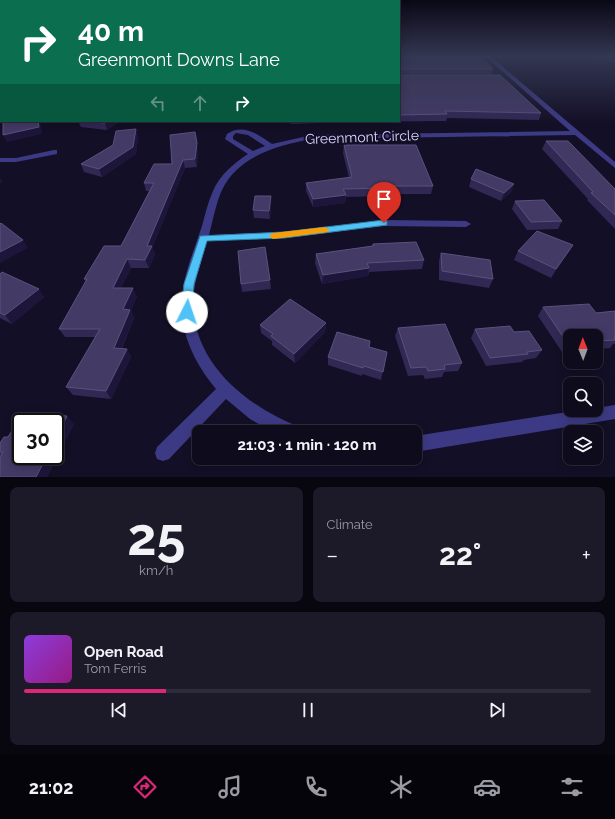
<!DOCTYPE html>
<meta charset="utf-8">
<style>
:root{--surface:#0e0b1c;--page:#1c1929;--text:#f1f3f6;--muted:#9b9ba3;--line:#2e2b3b;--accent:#db2777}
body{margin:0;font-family:Raleway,sans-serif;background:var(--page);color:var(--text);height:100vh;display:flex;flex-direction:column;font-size:15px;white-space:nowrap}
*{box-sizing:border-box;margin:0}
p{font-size:13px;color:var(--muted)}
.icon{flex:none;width:22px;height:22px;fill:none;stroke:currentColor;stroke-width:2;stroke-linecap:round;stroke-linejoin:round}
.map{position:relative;height:477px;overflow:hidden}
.drawer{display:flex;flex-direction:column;gap:10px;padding:10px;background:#08060f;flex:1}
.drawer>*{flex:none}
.guide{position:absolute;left:0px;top:0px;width:400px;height:122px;box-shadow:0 2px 10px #0003,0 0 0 1px var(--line);background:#0b6e4f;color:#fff;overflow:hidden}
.needle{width:26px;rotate:359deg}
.tools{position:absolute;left:563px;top:329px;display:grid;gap:8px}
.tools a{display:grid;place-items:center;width:40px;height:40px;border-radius:8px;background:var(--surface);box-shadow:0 2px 10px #0003,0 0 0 1px var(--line);font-size:20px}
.speed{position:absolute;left:12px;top:413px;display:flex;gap:8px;font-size:20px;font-weight:700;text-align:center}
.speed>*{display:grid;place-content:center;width:52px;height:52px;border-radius:50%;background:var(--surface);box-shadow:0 2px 10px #0003,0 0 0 1px var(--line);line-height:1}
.speed .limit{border:2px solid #111;border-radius:6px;background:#fff;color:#111}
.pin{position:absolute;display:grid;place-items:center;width:34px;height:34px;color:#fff;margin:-41px -17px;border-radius:50% 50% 50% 0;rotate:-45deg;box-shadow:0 0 4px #0007}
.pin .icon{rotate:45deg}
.me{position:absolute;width:44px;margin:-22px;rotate:4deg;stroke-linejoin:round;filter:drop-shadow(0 0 3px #0008)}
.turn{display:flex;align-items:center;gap:14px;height:84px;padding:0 12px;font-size:18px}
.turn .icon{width:52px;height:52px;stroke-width:2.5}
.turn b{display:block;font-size:28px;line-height:34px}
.lanes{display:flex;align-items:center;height:38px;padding:0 12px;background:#0003;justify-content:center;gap:20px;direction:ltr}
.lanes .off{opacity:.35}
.big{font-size:30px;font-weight:700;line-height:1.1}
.drawer .tile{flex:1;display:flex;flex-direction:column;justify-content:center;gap:6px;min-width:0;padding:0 14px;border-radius:8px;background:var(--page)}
.drawer .dial{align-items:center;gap:0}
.dial b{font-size:52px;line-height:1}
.song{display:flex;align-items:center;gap:12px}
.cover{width:48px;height:48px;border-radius:6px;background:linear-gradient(135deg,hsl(270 70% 55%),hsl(310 70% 35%))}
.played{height:4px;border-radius:2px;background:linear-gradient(90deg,var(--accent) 25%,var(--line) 25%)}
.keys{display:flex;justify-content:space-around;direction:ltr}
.heat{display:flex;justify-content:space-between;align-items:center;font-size:22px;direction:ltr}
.drawer .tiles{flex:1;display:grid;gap:10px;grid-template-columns:1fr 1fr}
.tile:last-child{grid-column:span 2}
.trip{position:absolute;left:192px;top:425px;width:230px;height:40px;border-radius:8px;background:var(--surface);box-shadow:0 2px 10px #0003,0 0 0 1px var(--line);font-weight:700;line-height:40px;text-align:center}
.dock{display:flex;height:64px;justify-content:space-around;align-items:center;background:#06040b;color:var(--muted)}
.dock .icon{width:28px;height:28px}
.dock .on{color:var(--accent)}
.dock b{font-size:18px;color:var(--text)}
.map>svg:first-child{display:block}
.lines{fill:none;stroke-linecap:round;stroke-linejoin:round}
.street{fill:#3d3a85;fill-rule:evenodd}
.wall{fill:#312854}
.shaded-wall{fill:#1d163a}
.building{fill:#433a66;stroke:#5a527e}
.route{fill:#4fc3f7;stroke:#337fa1}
.slow{fill:#f59e0b}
.labels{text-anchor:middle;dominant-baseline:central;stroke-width:4;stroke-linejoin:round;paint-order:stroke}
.street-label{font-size:14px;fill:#d9d4ff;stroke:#130f26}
</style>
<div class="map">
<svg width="615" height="477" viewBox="0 0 615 477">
<rect width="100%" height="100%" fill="#130f26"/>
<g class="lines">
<g class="street">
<path d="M485 56H490L615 162V168L575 135 312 139C278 145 238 156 222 190 216 203 213 220 209 235L284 232 384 220 466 221 471 224 466 227 384 226 284 238 207 241C202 261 194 280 193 300 192 362 245 405 297 426L299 432H272L250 419 226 399 169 459 163 461 157 459 155 453 157 447 216 389C199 369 186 345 182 318 178 287 192 256 202 226 205 215 208 202 213 191 219 176 234 163 248 154L225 139 227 134C242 123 258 134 272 144L312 135 570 131ZM236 133 248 135 265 146 253 151 233 139V136Z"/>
<polygon points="592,56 615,60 615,62 592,57"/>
<rect x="0" y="93" width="1" height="4"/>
<polygon points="54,150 57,150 57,154 16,162 0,162 0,158 16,158"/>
<polygon points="615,405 615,419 415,452 415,436 580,410 596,410 596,408"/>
</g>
</g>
<g class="wall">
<polygon points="399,56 477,58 493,69 491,74 399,74"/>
<polygon points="399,75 541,113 539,120 447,118 446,121 318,122 318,123 291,124 290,121 399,121"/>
<polygon points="78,121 119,121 119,122 107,130 81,127"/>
<polygon points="138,136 136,154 102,177 84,172 81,164 113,145"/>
<polygon points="546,141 615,189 615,229 587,200 588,199 542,149"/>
<polygon points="344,145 433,186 431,194 389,194 389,196 346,197 345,203 313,207 306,191 306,183 349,178 343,153"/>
<polygon points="198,151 197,167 185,168 152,248 155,254 149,268 131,268 121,288 137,296 131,310 134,318 122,348 127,349 131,357 111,399 73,395 66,387 96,337 65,337 59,329 86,282 84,279 121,246 149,191 146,191 144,183 172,164"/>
<polygon points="471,179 514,184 511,192 501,201 469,187"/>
<polygon points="515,201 562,221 558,229 527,230 512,209"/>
<polygon points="271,204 270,219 254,218 253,210"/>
<polygon points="373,244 424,260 422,269 369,272 368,276 322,284 315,263 316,254 372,246"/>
<polygon points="573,245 551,278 514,260 518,251"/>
<polygon points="441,253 493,279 489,288 439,280 439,261"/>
<polygon points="0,274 44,297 12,324 0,318"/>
<polygon points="270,280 271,289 242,292 241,284"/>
<polygon points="543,307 596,313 615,311 615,344 613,344 610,348 601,349 596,354 596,336 570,336 570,351 562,352 538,316"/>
<polygon points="326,323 325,332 295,363 272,345 272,341 261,333 260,325"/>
<polygon points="398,328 462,363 458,371 444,372 442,377 425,379 423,375 408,376 395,336"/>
<polygon points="475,329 514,332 542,350 536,358 524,360 522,362 486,366 471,338"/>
<polygon points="369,347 387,352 381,380 362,374 362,376 328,365 328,357"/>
<polygon points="74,424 47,477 0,477 1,456 0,455 0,443 8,437"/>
</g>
<g class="shaded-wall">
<polygon points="1,113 1,121 3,121 0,123 0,114"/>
<polygon points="38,121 40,121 42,134 7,142 3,135"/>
<polygon points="108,121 119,121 119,122 107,130 105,123"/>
<polygon points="136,129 138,136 136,154 102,177 99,169"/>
<polygon points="195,132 198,151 197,167 195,159"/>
<polygon points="183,160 185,168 152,248 155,254 149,268 145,260 147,246"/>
<polygon points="0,178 3,182 0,184"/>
<polygon points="514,184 511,192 501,201 504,193"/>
<polygon points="346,195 345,203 313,207 313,199"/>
<polygon points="271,196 271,204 270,219 269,211"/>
<polygon points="23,240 28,248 0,263 0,252"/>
<polygon points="573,245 568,253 551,278 556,269"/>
<polygon points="127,259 131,268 117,296 113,288"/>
<polygon points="369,268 368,276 322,284 323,275"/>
<polygon points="133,288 137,296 131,310 134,318 118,356 114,348 123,309"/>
<polygon points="39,289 44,297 12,324 5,315"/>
<polygon points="326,323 325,332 295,363 294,354"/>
<polygon points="127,349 131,357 111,399 106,391"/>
<polygon points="67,416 74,424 47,477 36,477 47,456 55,456 55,440"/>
</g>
<g class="building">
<rect x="0" y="56" width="1" height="8"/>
<polygon points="399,56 474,56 477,58 481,58 493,69 400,69 399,74"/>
<polygon points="399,75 500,75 541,113 445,111 447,114 399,115"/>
<polygon points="0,101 1,101 1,113 0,114"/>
<polygon points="3,121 38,121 39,127 3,135"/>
<polygon points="85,121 108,121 105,123"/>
<polygon points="136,129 133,147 99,169 81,164 113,145 116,131"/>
<polygon points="195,132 197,143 195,159 183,160 147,246 152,246 145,260 127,259 113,288 133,288 123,309 130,310 114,348 127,349 106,391 66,387 100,329 59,329 87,279 84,279 104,246 121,246 154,183 144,183 154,164 172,164 170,135"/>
<polygon points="546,141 568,141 615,189 615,215 591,193 593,192"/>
<polygon points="344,145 416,145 433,186 390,186 390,188 343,189 346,195 313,199 306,183 352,177"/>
<polygon points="476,169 514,184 504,193 471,179"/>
<polygon points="255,196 271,196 269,211 253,210"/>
<polygon points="544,200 562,221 531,222 515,201"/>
<polygon points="1,223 23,240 0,252 0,224"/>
<polygon points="537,231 573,245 556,269 518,251"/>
<polygon points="416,242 424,260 367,263 369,268 323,275 316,254 373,246 373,244"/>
<polygon points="265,247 270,280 241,284 238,251"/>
<polygon points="441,253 490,260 493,279 442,271"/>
<polygon points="2,272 39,289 5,315 0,313 0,274"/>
<polygon points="290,299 326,323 294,354 271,336 273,334 260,325"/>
<polygon points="589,304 596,313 615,311 615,336 614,337 615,340 599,341 603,346 596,346 596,336 570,336 570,343 568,344 543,307"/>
<polygon points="445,324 462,363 444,365 445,369 428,371 426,367 411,368 398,328"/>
<polygon points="510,326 514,332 529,331 542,350 527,352 528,354 490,358 475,329"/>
<polygon points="337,332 370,341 369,347 387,352 383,372 364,366 363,368 328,357"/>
<polygon points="23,413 67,416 55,440 55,422 21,422 21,456 47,456 36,477 0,477 0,457 3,452 0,452 0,443 4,437 8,437"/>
</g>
<linearGradient id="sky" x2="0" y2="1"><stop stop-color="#0a0815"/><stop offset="0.46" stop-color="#333752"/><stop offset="1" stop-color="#333752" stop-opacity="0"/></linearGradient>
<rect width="615" height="123" fill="url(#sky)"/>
<polygon class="route" points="384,220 387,221 387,225 284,238 207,241 194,284 192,312 191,315 183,315 181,312 184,284 200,236 284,232"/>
<polygon class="slow" points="325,227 329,230 328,232 273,239 269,236 273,233"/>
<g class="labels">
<g class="street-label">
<text transform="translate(362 137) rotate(-2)">Greenmont Circle</text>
</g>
</g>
</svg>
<div class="tools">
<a><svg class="needle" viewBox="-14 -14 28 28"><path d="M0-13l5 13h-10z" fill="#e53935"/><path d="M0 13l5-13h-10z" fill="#9b9ba3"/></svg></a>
<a><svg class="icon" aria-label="search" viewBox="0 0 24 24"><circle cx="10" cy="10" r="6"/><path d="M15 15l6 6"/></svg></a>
<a><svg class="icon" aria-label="layers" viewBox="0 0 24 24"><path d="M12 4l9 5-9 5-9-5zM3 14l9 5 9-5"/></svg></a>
</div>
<div class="speed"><div class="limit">30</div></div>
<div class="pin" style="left:384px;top:223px;background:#d93025"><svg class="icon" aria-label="arrive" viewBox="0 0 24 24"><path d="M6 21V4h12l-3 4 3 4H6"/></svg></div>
<svg class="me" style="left:187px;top:312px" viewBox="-20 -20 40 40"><circle r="19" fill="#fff"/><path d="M0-13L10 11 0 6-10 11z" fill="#4fc3f7"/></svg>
<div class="trip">21:03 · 1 min · 120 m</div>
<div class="guide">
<div class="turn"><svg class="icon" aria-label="right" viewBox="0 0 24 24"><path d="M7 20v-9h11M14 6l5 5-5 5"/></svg><div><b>40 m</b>Greenmont Downs Lane</div></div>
<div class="lanes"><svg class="icon off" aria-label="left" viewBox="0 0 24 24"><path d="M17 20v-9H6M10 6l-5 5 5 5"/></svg><svg class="icon off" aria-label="ahead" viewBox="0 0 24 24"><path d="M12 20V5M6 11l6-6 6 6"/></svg><svg class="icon" aria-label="right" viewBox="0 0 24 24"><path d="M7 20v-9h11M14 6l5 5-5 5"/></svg></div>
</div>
</div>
<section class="drawer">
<div class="tiles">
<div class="tile dial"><b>25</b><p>km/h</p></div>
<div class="tile"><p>Climate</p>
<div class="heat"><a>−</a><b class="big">22°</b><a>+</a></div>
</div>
<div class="tile">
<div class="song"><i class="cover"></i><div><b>Open Road</b><p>Tom Ferris</p></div></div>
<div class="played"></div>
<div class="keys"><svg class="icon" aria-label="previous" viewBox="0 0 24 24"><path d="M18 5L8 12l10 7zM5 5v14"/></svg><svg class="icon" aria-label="pause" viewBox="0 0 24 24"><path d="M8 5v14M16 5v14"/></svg><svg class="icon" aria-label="next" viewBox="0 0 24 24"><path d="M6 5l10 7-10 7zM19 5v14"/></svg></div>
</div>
</div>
</section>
<nav class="dock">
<b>21:02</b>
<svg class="icon on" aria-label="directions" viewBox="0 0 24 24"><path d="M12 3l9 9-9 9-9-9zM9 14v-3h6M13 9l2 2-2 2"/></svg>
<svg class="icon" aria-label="music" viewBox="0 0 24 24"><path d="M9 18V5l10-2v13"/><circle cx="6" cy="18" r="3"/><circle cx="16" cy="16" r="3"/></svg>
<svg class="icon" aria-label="phone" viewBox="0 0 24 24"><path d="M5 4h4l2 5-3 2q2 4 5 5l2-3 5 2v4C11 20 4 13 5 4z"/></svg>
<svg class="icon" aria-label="climate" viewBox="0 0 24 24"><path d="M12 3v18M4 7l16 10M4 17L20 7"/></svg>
<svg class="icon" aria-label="car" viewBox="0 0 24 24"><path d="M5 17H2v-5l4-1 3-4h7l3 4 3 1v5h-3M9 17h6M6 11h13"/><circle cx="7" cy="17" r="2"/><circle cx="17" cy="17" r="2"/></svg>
<svg class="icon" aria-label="filters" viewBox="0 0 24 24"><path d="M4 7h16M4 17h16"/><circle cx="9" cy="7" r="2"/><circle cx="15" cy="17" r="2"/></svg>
</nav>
